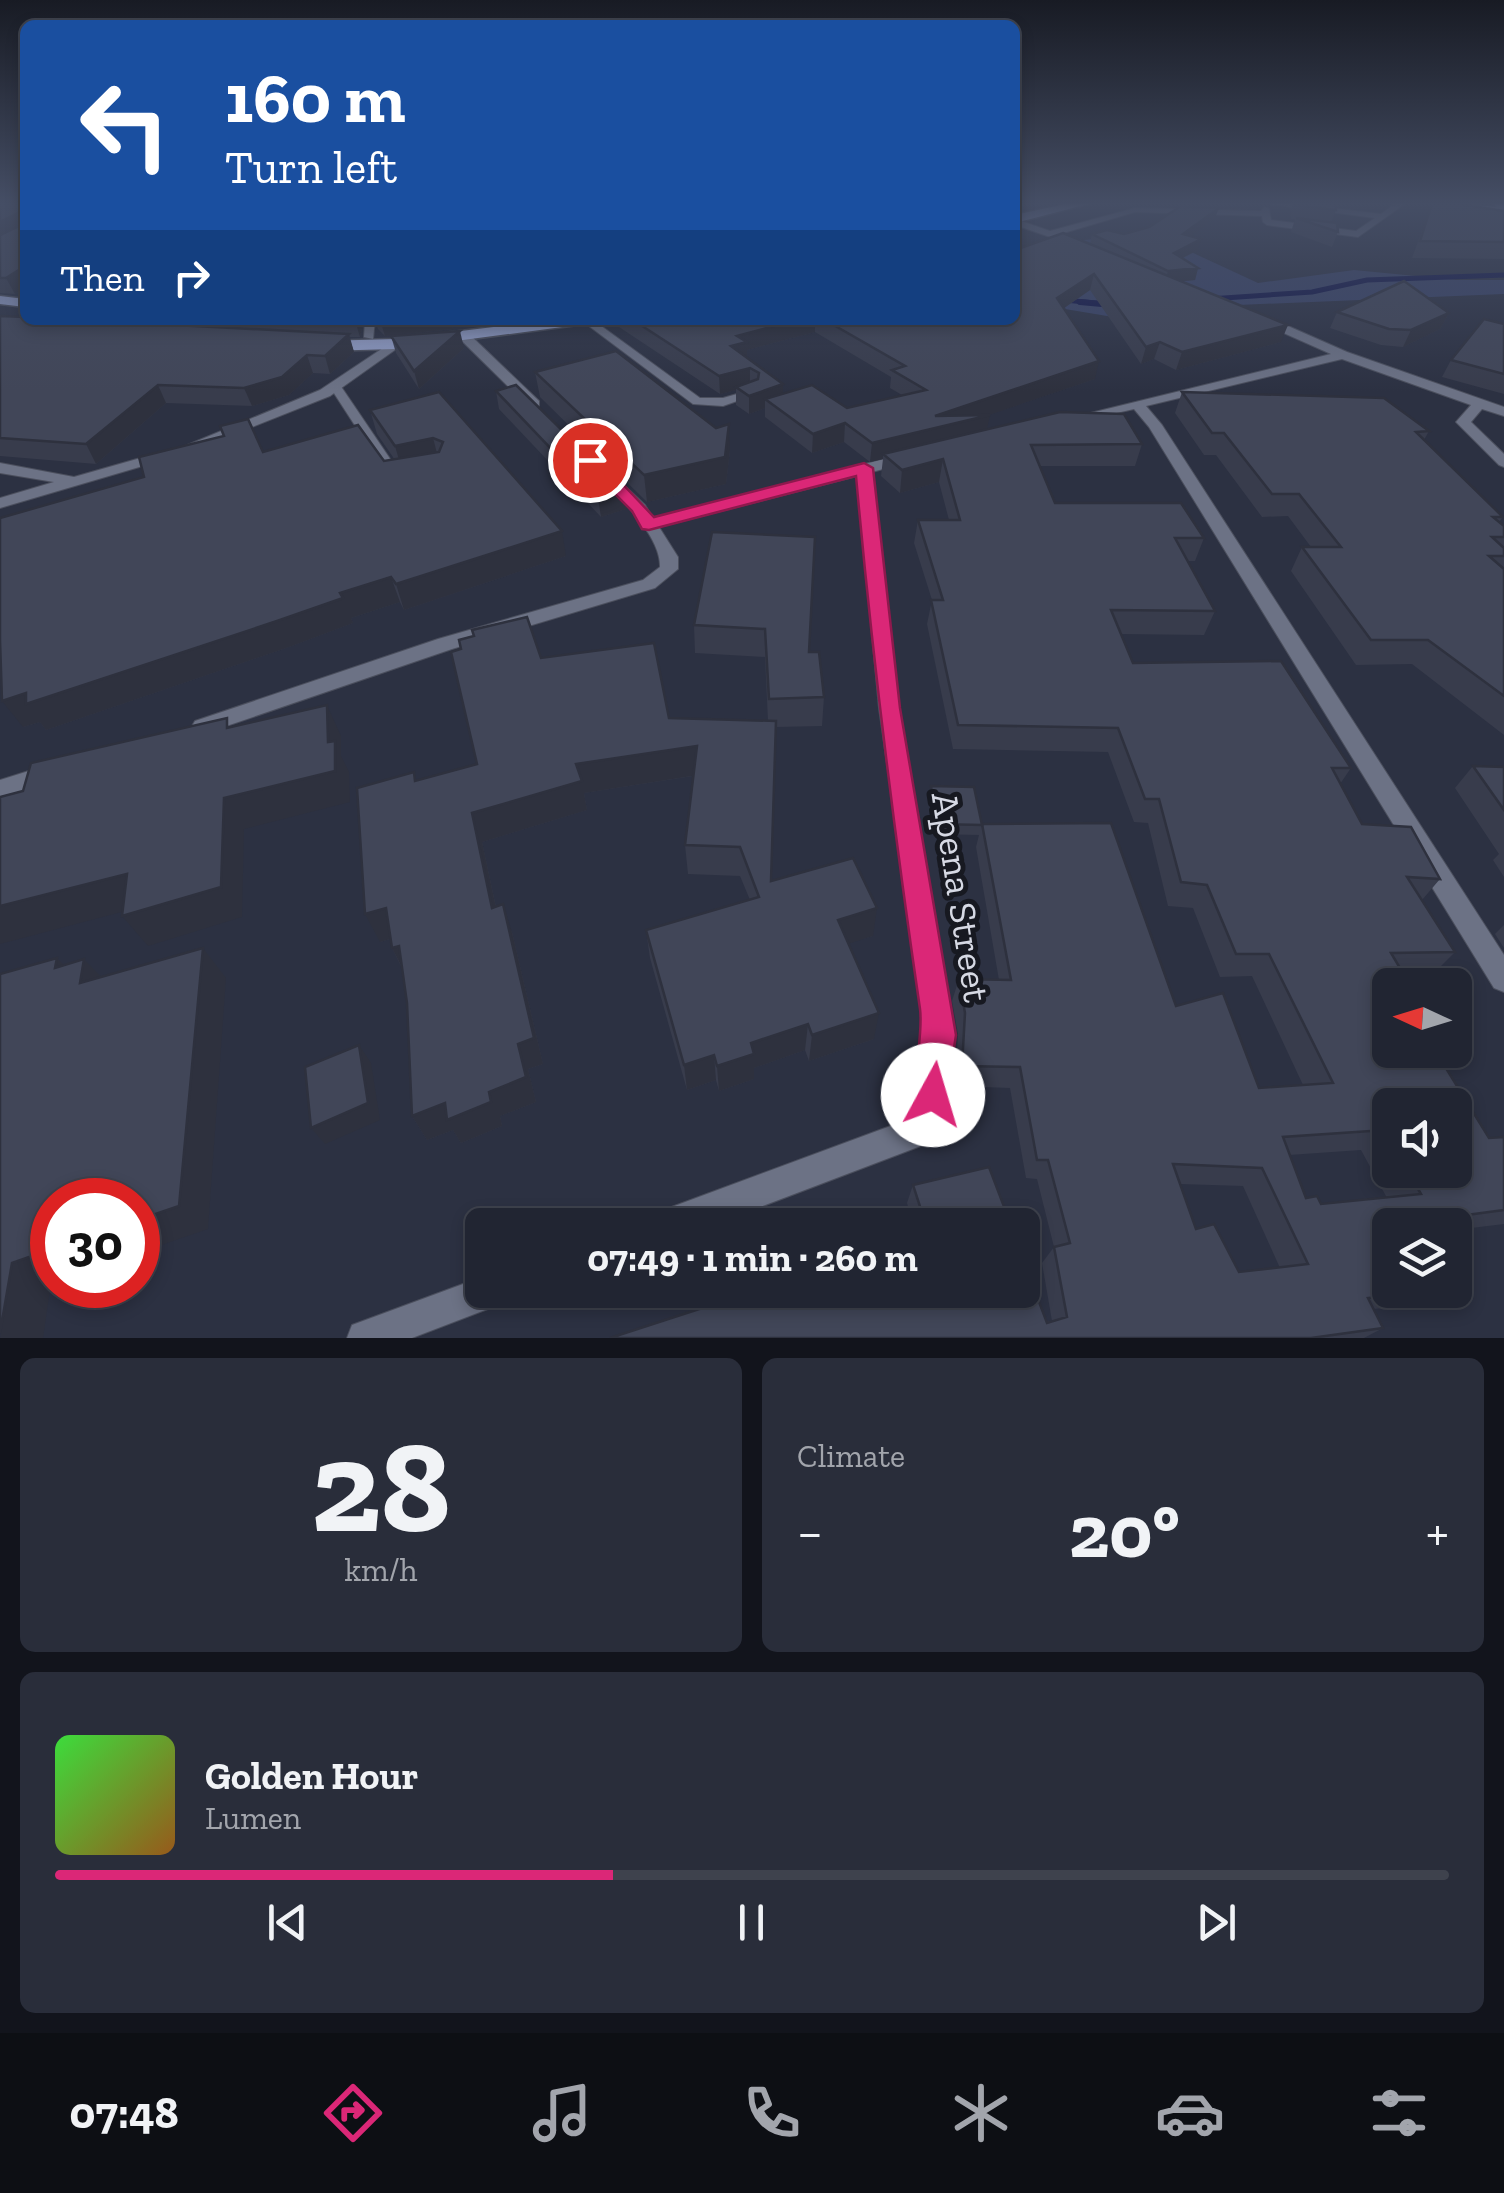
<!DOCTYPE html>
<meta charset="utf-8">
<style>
:root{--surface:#212532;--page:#292d3a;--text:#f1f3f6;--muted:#a2a5ac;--line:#3e424d;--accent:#db2777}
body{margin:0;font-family:"Zilla Slab",serif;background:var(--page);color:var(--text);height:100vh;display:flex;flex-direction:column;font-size:38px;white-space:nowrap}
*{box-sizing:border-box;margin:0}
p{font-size:32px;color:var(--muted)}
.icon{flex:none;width:55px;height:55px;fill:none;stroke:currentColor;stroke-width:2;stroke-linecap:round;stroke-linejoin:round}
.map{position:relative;height:1338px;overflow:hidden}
.side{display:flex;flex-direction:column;gap:20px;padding:20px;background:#12141c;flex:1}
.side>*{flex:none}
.hud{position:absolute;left:20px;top:20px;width:1000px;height:305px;border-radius:15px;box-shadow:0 5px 15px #0003,0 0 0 2px var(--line);background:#1a4fa0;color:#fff;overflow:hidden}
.needle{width:65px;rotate:274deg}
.controls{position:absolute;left:1372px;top:968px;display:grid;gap:20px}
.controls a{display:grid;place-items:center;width:100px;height:100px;border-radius:15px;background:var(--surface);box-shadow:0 5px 15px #0003,0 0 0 2px var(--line);font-size:50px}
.speed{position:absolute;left:30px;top:1178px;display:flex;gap:20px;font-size:50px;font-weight:700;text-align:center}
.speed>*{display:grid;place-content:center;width:130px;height:130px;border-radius:50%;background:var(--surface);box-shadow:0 5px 15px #0003,0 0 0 2px var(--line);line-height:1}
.speed .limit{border:15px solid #d22;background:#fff;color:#111}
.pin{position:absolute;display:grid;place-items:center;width:85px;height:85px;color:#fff;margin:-42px;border:5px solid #fff;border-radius:50%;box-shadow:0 2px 10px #0007}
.me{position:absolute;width:110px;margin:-55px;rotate:6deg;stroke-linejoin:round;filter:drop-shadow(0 0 8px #0008)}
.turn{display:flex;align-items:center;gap:35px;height:210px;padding:0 40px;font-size:45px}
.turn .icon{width:130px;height:130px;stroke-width:2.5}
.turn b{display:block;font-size:70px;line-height:85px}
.then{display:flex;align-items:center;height:95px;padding:0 40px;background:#0003;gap:20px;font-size:38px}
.big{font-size:75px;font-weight:700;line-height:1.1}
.side .widget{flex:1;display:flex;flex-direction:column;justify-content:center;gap:15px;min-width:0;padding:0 35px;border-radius:15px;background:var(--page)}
.side .dial{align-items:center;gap:0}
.dial b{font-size:130px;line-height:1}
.song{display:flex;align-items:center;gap:30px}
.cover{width:120px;height:120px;border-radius:15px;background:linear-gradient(135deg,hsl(120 70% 55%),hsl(30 70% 35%))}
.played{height:10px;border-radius:5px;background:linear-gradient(90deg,var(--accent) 40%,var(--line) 40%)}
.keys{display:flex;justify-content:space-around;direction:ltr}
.heat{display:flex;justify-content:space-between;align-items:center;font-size:55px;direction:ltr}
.side .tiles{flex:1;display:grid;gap:20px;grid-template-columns:1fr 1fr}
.widget:last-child{grid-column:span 2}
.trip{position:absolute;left:465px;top:1208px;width:575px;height:100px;border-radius:15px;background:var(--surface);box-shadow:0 5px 15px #0003,0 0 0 2px var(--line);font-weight:700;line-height:100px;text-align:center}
.menu{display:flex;height:160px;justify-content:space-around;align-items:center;background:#0d0f14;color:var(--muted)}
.menu .icon{width:70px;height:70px}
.menu .on{color:var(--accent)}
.menu b{font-size:45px;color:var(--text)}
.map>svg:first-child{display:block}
.green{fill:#394368}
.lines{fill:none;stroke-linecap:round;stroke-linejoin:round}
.stream-far1{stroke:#0d1147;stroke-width:5}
.stream{stroke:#0d1147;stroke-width:6}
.service-casing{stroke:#4b4f5d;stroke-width:2}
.minor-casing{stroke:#4b4f5d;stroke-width:2}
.primary-casing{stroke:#4b4f5d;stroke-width:3}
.motorway-casing{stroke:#4b4f5d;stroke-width:2}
.service{fill:#6c7285;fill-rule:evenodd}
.minor{fill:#6c7285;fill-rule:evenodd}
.primary{fill:#929ec7;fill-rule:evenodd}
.motorway{fill:#abbbf3;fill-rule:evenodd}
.wall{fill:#383c4c;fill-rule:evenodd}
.shaded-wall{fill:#2e313e}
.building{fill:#414658;stroke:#2e313e;stroke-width:2.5;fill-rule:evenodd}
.route{fill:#db2777;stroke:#8e194d;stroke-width:2.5}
.labels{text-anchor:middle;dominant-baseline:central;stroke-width:10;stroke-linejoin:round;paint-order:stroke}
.near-street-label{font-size:38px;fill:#d6d9e4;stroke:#171921}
</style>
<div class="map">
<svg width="1504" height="1338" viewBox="0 0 1504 1338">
<rect width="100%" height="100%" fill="#2c3142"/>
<polygon class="green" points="1150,233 1258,283 1354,270 1457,280 1504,280 1504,294 1238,305 1119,318 1035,304 1015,256 1075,241"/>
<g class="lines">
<g class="stream-far1">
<polyline points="1209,299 1312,292 1367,280 1504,275"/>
<polyline points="1065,300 1104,304"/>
</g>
<polyline class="stream" points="1080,302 1113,305"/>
<defs>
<g id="service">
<polygon points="1263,203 1290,203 1381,214 1396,203 1406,203 1358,237 1267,225 1263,222 1262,216 1135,212 1050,237 1015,225 1015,219 1050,231 1135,208 1261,211 1265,207 1269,209 1271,220 1356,231 1375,218"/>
<polygon points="365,320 375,320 373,339 364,337"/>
<polygon points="581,320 593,320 700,398 723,398 751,390 757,394 723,406 693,404"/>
<polygon points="332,385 340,385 403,478 401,481 391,481 330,387"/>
</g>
<g id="minor">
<polygon points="1272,319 1347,352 1504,407 1504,416 1482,409 1471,422 1504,454 1504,467 1499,465 1456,422 1471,405 1342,359 1146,406 1162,425 1504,955 1504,992 1494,988 1149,427 1134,409 1073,423 1066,419 1331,354 1268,326 1268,320"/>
<polygon points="461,334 469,334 539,401 539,407 529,407 461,340"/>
<polygon points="395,340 401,344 399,347 330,396 197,449 192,450 185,446 320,390"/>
<polygon points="165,451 172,455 170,458 0,508 0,498 54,482 0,473 0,463 74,477"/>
<path d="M908 453 916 458 913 461 872 472 899 708 954 1035 948 1095 926 1144 713 1225H652L657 1213 669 1208 904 1121 918 1093 926 1035 879 708 857 476 659 527 678 557V569L655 588 452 649 203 734 195 731 192 726 195 721 438 639 643 580 660 567C661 536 620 498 599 477V471H609L645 505 653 518Z"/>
<polygon points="51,764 59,767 62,773 59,779 0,798 0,780"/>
<polygon points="482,1277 482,1290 511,1290 506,1302 412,1338 347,1338 352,1325"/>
</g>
<g id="primary">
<polygon points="1070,203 1092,203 1015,223 1015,215"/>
<polygon points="1429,203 1504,207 1504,213 1434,206"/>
<polygon points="0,296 25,299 25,307 0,304"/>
<polygon points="151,320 198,320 219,326 212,330 158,324"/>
<polygon points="550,320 592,320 585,324 395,349 322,351 314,346 322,341 395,339"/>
</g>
<polygon id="motorway" points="1493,203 1504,203 1504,208 1495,206"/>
</defs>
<use href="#service" class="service-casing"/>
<use href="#minor" class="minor-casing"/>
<use href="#primary" class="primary-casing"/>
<use href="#motorway" class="motorway-casing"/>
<use href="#service" class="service"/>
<use href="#minor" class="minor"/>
<use href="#primary" class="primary"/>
<use href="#motorway" class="motorway"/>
</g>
<g class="wall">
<polygon points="0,203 25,203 25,287 15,294 0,293"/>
<polygon points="1293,203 1336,203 1336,210 1331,222 1338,232 1332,247 1291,232 1295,219 1291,219 1290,210"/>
<polygon points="1432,203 1504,211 1504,259 1412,258"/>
<path d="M1215 218 1191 236 1198 250 1183 258 1198 268 1195 280 1181 281 1281 342 1176 370 1154 359 1141 364 1090 290 1064 308 1095 379 988 415 987 429 1142 444 1135 466H1040L1055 503 1204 538 1195 561H1188L1215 611 1204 635 1120 634 1133 663 1351 768 1340 784 1362 824 1440 879 1422 900 1455 952 1432 975H1404L1455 1059 1446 1067 1489 1138 1504 1137V1224L1455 1230V1225H1390V1290H1449L1422 1304 1374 1309 1383 1328 1364 1338H610L1052 1321 1042 1263 1054 1247 1037 1179 1026 1178 1010 1088 955 1086 958 1034 952 1001 959 979 999 980 976 847 979 835 934 834 928 797 931 786 982 824 1176 1006 1259 1088 1303 1085 1252 976 1220 977 1193 908 1168 906 1148 823 1134 822 1108 752 953 749 927 624 932 600 914 543 918 520H949L939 482 900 493 881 476 883 459 870 462 844 442 812 453 765 417V408L749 414 736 405V390L720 394 619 327 618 320H1015L1090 244 1092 234H1124ZM815 332 891 377 890 388 902 395 847 408 783 394V384L747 358V350ZM1390 1105 1455 1170H1390ZM1361 1150 1387 1198 1321 1204 1306 1198 1289 1155ZM1180 1184 1243 1186 1280 1268 1239 1272 1196 1229Z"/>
<polygon points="1337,312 1449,313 1440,329 1403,347 1381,345 1330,328"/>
<polygon points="0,316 208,327 179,324 177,320 364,320 360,337 349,337 354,352 330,374 313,373 289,395 252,406 166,403 96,464 0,456"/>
<polygon points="375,320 451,320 453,329 385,336 378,329"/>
<polygon points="1504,324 1504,394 1442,377 1451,360"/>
<polygon points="391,336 464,348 419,389 396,353"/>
<polygon points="535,372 716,428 730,450 726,484 647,502 540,397"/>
<polygon points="496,391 623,490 626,509 601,517 499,409"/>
<polygon points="439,392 566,556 404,610 400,602 351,618 353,623 289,647 46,730 40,722 23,727 263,452 384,461 395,460 377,434 370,410"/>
<polygon points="1182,392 1429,431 1424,440 1503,517 1499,522 1504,526 1504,735 1412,664 1356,665 1291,571 1302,547 1311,547 1288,516 1262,517 1216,455 1204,455 1175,413"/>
<polygon points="712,532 809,652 824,697 822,726 776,727 771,881 873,936 849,943 874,1039 809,1061 805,1050 754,1068 754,1079 719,1091 716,1080 687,1090 650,958 646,930 750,900 740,876 688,874 685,845 693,776 584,793 587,810 482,842 496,907 512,932 543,1064 528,1069 536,1102 500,1116 502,1126 461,1143 453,1130 427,1140 412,1116 407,1003 402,968 392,948 390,939 380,942 417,781 477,764 541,658 669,718 768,721 765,657 695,653 694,625"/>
<polygon points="1473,766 1504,767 1504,877 1493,860 1499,854 1455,788"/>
<polygon points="1504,925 1504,948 1495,934"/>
<polygon points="913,1185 1011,1225 913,1225 907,1203"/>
</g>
<g class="shaded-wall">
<polygon points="1219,208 1215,218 1179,246 1183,234"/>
<polygon points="18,213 25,226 0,241 0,222"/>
<polygon points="1201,239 1198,250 1170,264 1174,253"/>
<polygon points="25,266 25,287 15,294 6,278"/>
<polygon points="1198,268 1195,280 1165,283 1168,271"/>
<polygon points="1094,274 1090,290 1054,315 1057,298"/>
<polygon points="1449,313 1440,329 1403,347 1411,330"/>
<polygon points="355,320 364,320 360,337"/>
<polygon points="380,320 451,320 453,329 385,336"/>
<polygon points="796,320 815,320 815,332 747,350 747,359 731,346 737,336"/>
<polygon points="1288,325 1281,342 1176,370 1182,352"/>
<polygon points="460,331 464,348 419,389 414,371"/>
<polygon points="349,334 354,352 330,374 325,356"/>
<polygon points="1160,342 1154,359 1141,364 1146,347"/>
<polygon points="307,355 313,373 289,395 252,406 244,388"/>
<polygon points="1099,361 1095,379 983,417 990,415 986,434 883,454 883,459 870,462 872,443 935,416"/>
<polygon points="750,368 750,386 736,387 736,390 720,394 719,376"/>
<polygon points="783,384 783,402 765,399 765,408 749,414 749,396"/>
<polygon points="158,385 166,403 96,464 86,444"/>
<polygon points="845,423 844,442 812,453 813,434"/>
<polygon points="729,424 730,450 726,484 647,502 644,475"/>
<polygon points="433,438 439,461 402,470 395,446"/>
<polygon points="943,459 939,482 900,493 902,470"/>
<polygon points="623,490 626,509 601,517 598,498"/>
<polygon points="562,531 566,556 404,610 396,584"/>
<polygon points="391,577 400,602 351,618 353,623 289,647 46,730 40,722 23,727 2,701"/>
<polygon points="327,705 341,736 341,756 349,772 350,802 244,829 242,917 148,946 122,916 224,798 328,742"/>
<polygon points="697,746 698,775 584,793 587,810 482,842 502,936 492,908 472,813 576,764"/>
<polygon points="127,874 152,904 0,944 0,906"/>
<polygon points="503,904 512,932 543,1064 528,1069 536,1102 500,1116 502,1126 461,1143 453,1130 427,1140 412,1116 445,1103 518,1044"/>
<polygon points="386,908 400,936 380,942 365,914"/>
<polygon points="877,908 873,936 835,948 838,920"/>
<polygon points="399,946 406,975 392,948"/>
<polygon points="203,948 226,978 208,1229 138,1253 138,1220"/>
<polygon points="57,958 80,981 84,959 112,988 108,1012 55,968"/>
<polygon points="879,1013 874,1039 809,1061 812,1035"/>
<polygon points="808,1024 805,1050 754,1068 754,1079 719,1091 717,1066 751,1043"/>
<polygon points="359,1045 371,1063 380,1120 325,1144 311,1128"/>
<polygon points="714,1055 716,1080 687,1090 684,1065"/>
<polygon points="52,1249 52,1283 51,1283 43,1338 0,1338 12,1263"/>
</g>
<g class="building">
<polygon points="0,203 25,203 25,266 6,278 0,278 0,235 19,226 18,213 0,222"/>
<polygon points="1296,203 1336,203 1336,210 1296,205"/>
<polygon points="1432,203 1453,203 1504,211 1504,242 1420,241"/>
<polygon points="1181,206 1219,208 1183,234 1201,239 1174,253 1198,268 1168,271 1092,234 1107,230 1124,234 1149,227"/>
<polygon points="1296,218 1337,223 1338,232"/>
<polygon points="1063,233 1288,325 1182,352 1160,342 1146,347 1094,274 1057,298 1099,361 935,416 990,415 872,443 845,423 813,434 765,399 812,385 847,408 926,390 892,370 905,366 825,320 1015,320 1015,250"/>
<polygon points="1404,281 1449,313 1411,330 1389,329 1337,312"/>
<polygon points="0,316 25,317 25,320 78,320 349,334 325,356 307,355 282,377 244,388 158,385 86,444 0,438"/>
<polygon points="1484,319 1504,324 1504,374 1451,360"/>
<polygon points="633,320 796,320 737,336 747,342 731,346 783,384 749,396 736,387 758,379 759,373 750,368 719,376"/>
<polygon points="460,331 414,371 391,336"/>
<polygon points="616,351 716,428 729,424 725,457 644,475 535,372"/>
<polygon points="516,385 623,490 598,498 496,391"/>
<polygon points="439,392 562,531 396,584 391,577 340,593 343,598 277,621 26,704 26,693 2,701 0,640 0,518 144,477 139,457 224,436 220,426 248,419 263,452 358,425 384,461 439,452 443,442 433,438 395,446 370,410"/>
<polygon points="1182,392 1384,398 1429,431 1416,432 1503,517 1493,517 1504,526 1504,537 1492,537 1504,548 1504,556 1489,556 1504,569 1504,696 1428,640 1371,640 1302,547 1341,547 1299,494 1272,494 1224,433 1212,433"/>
<path d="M1060 412 1124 414 1142 444 1031 445 1055 503H1181L1204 538H1175L1215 611 1111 610 1133 663 1281 661 1351 768H1332L1362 824 1411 827 1440 879 1407 877 1455 952 1391 953 1410 985H1390V1050H1449L1455 1059 1441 1060 1489 1138 1504 1137V1210L1414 1222 1416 1225H1390V1290H1441L1368 1298 1383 1328 1311 1338H610L699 1309 698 1299 738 1290H1022V1257L1047 1323 1067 1317 1054 1247 1070 1243 1048 1160H1037L1020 1067 962 1066 965 1013 959 979 1011 980 982 824 1111 823 1176 1006 1223 993 1259 1088 1333 1083 1269 954H1236L1207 885 1181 882 1159 799H1145L1118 728 958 725 931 600H943L918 520H960L943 459 902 470 883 454ZM1390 1105H1455V1170H1407L1421 1194 1321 1204 1317 1196 1306 1198 1283 1137 1385 1130 1390 1140ZM1173 1164 1262 1168 1308 1264 1239 1272 1214 1224 1196 1229Z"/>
<polygon points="712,532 815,537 809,652 819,652 824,697 769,699 765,629 694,625"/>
<polygon points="527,617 541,658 654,643 669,718 776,721 771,881 853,858 877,908 838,920 879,1013 812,1035 808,1024 751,1043 754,1054 717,1066 714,1055 684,1065 646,930 759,897 740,847 685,845 697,746 576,764 582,781 472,813 492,908 503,904 534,1038 518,1044 526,1077 489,1092 491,1102 447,1120 445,1103 412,1116 407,1003 399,946 392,948 386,908 365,914 357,788 414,772 415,781 477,764 451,652 461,649 459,640 474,636 472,630"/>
<polygon points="327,705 328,742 335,741 335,771 224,798 221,887 122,916 127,874 0,906 0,797 23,791 31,763 227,718 227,728"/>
<polygon points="1473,766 1504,767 1504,810"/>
<polygon points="931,786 974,787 982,825 936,824"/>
<polygon points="203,948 179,1206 138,1220 138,1200 52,1200 52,1249 12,1263 0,1333 0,974 57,958 55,968 84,959 80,983"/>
<polygon points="359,1045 368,1103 311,1128 305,1067"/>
<polygon points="989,1167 1011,1225 926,1225 913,1185"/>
</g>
<linearGradient id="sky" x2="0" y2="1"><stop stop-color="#181b24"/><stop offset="0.52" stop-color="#454e65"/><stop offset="1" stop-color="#454e65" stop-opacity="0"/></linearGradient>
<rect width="1504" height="391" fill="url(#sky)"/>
<path class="route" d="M584 456H596L654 517 864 463 873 468 900 708 956 1035 945 1107 933 1112 921 1107C909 1079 924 1040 920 1009 894 831 872 655 856 476L649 530 642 529 632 511 584 463Z"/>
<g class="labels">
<g class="near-street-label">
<text transform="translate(961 897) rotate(81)">Apena Street</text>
</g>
</g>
</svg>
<div class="controls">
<a><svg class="needle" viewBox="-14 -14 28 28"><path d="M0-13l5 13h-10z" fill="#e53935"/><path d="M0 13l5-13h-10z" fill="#a2a5ac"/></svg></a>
<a><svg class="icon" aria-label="sound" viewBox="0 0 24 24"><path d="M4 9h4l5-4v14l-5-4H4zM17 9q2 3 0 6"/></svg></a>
<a><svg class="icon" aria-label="layers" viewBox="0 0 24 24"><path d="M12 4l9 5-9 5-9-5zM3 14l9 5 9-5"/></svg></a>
</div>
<div class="speed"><div class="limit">30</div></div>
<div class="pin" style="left:590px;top:460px;background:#d93025"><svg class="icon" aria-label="arrive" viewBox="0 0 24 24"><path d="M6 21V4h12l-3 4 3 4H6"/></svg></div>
<svg class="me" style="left:933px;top:1095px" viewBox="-20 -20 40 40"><circle r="19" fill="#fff"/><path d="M0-13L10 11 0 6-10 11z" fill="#db2777"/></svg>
<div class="trip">07:49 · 1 min · 260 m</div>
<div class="hud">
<div class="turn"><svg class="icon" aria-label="left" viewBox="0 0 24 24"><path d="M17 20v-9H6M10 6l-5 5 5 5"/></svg><div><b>160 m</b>Turn left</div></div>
<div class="then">Then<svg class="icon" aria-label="right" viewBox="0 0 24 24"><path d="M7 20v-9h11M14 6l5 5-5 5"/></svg></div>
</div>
</div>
<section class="side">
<div class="tiles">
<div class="widget dial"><b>28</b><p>km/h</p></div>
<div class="widget"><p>Climate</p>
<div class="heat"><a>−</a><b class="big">20°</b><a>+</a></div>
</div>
<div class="widget">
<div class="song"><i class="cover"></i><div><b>Golden Hour</b><p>Lumen</p></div></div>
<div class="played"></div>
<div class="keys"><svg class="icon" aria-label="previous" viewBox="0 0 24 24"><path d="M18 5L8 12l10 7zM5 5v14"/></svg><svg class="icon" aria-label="pause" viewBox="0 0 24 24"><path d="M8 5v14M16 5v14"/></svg><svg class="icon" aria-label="next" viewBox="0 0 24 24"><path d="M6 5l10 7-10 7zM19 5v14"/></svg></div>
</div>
</div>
</section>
<nav class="menu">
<b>07:48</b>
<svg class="icon on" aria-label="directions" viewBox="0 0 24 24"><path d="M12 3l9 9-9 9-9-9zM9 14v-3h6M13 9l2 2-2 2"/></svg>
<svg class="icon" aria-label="music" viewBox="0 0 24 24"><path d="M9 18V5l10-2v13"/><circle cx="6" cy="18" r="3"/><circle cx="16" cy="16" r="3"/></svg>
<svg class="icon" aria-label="phone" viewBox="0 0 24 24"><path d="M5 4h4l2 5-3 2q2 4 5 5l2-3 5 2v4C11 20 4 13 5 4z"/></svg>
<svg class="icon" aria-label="climate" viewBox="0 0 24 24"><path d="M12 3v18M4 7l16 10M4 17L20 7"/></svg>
<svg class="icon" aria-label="car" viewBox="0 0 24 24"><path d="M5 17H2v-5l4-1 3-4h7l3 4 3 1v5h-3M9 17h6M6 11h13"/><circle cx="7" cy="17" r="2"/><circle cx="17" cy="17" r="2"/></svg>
<svg class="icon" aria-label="filters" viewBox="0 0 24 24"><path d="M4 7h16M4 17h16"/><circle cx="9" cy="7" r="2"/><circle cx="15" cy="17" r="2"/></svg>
</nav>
